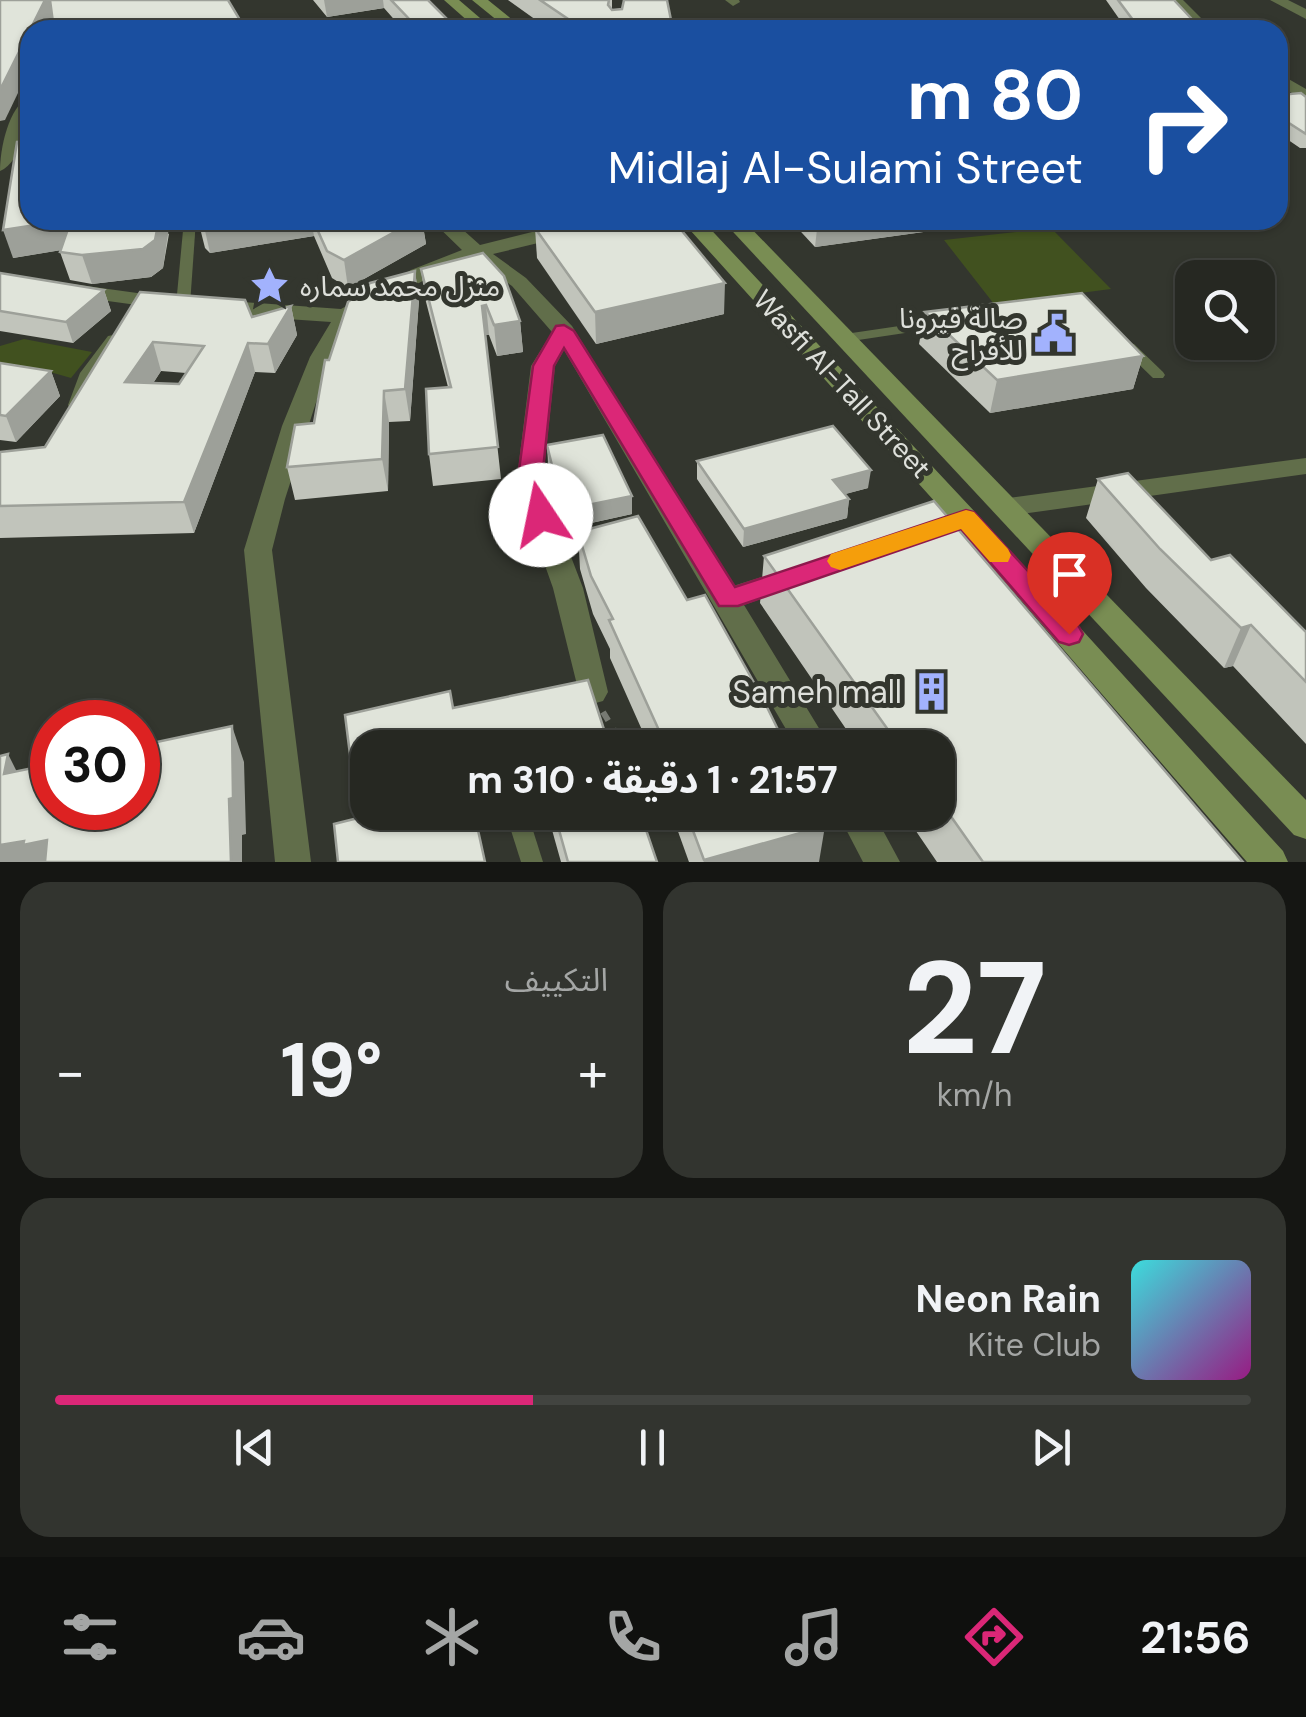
<!DOCTYPE html>
<html lang="ar">
<meta charset="utf-8">
<style>
:root{--surface:#262822;--page:#32342f;--text:#f1f3f6;--muted:#a4a6a5;--line:#424440;--accent:#db2777}
body{margin:0;font-family:"DM Sans","Noto Sans Arabic",sans-serif;background:var(--page);color:var(--text);direction:rtl;height:100vh;display:flex;flex-direction:column;font-size:38px;white-space:nowrap}
*{box-sizing:border-box;margin:0}
p{font-size:32px;color:var(--muted)}
.icon{flex:none;width:55px;height:55px;fill:none;stroke:currentColor;stroke-width:2;stroke-linecap:round;stroke-linejoin:round}
.map{position:relative;height:862px;overflow:hidden;direction:ltr}
.panel{display:flex;flex-direction:column;gap:20px;padding:20px;background:#151613;flex:1}
.panel>*{flex:none}
.banner{position:absolute;left:20px;top:20px;width:1268px;height:210px;border-radius:30px;box-shadow:0 2px 8px #0004,0 0 0 2px var(--line);direction:rtl;background:#1a4fa0;color:#fff;overflow:hidden}
.tools{position:absolute;left:1175px;top:260px;display:grid;gap:20px}
.tools a{display:grid;place-items:center;width:100px;height:100px;border-radius:20px;background:var(--surface);box-shadow:0 2px 8px #0004,0 0 0 2px var(--line);font-size:50px}
.speed{position:absolute;left:30px;top:700px;display:flex;gap:20px;font-size:50px;font-weight:700;text-align:center}
.speed>*{display:grid;place-content:center;width:130px;height:130px;border-radius:50%;background:var(--surface);box-shadow:0 2px 8px #0004,0 0 0 2px var(--line);line-height:1}
.speed .limit{border:15px solid #d22;background:#fff;color:#111}
.pin{position:absolute;display:grid;place-items:center;width:85px;height:85px;color:#fff;margin:-102px -42px;border-radius:50% 50% 50% 0;rotate:-45deg;box-shadow:0 0 10px #0007}
.pin .icon{rotate:45deg}
.me{position:absolute;width:110px;margin:-55px;rotate:349deg;stroke-linejoin:round;filter:drop-shadow(0 0 8px #0008)}
.turn{display:flex;align-items:center;gap:35px;height:210px;padding:0 40px;font-size:45px}
.turn .icon{width:130px;height:130px;stroke-width:2.5}
.turn b{display:block;font-size:70px;line-height:85px}
.big{font-size:75px;font-weight:700;line-height:1.1}
.panel .widget{flex:1;display:flex;flex-direction:column;justify-content:center;gap:15px;min-width:0;padding:0 35px;border-radius:30px;background:var(--page)}
.panel .dial{align-items:center;gap:0}
.dial b{font-size:130px;line-height:1}
.song{display:flex;align-items:center;gap:30px}
.cover{width:120px;height:120px;border-radius:15px;background:linear-gradient(135deg,hsl(180 70% 55%),hsl(310 70% 35%))}
.played{height:10px;border-radius:5px;background:linear-gradient(90deg,var(--accent) 40%,var(--line) 40%)}
.keys{display:flex;justify-content:space-around;direction:ltr}
.heat{display:flex;justify-content:space-between;align-items:center;font-size:55px;direction:ltr}
.panel .tiles{flex:1;display:grid;gap:20px;grid-template-columns:1fr 1fr}
.widget:last-child{grid-column:span 2}
.trip{position:absolute;left:350px;top:730px;width:605px;height:100px;border-radius:30px;background:var(--surface);box-shadow:0 2px 8px #0004,0 0 0 2px var(--line);font-weight:700;line-height:100px;text-align:center;direction:rtl}
.tab-bar{display:flex;height:160px;justify-content:space-around;align-items:center;background:#0f100e;color:var(--muted)}
.tab-bar .icon{width:70px;height:70px}
.tab-bar .on{color:var(--accent)}
.tab-bar b{font-size:45px;color:var(--text)}
.map>svg:first-child{display:block}
.green{fill:#41511f}
.lines{fill:none;stroke-linecap:round;stroke-linejoin:round}
.path{stroke:#777a73;stroke-width:6;stroke-dasharray:10 10;stroke-linecap:butt}
.service{fill:#616e4a;fill-rule:evenodd}
.minor{fill:#616e4a;fill-rule:evenodd}
.secondary{fill:#798d53;fill-rule:evenodd}
.wall{fill:#c1c4bb;fill-rule:evenodd}
.shaded-wall{fill:#9da099}
.building{fill:#e0e4da;stroke:#9da099;stroke-width:2.5;fill-rule:evenodd}
.route{fill:#db2777;stroke:#8e194d;stroke-width:2.5}
.slow{fill:#f59e0b}
.labels{text-anchor:middle;dominant-baseline:central;stroke-width:10;stroke-linejoin:round;paint-order:stroke}
.poi-label{font-size:28px;fill:#dee0db;stroke:#33362e;text-anchor:start}
.street-label{font-size:28px;fill:#dee0db;stroke:#33362e}
.near-poi-label{font-size:32px;fill:#dee0db;stroke:#33362e;text-anchor:end}
</style>
<div class="map">
<svg width="1306" height="862" viewBox="0 0 1306 862">
<rect width="100%" height="100%" fill="#33362e"/>
<g class="green">
<polygon points="1051,228 1111,289 994,304 944,240"/>
<polygon points="24,339 92,352 71,378 36,368 23,380 0,378 0,346"/>
</g>
<g class="lines">
<polyline class="path" points="603,712 625,748"/>
<g class="service">
<polygon points="184,220 196,220 190,305 183,309 176,305"/>
<polygon points="940,320 947,324 945,327 845,342 838,338 845,334"/>
<polygon points="113,335 120,339 94,374 82,405 75,409 70,408 68,405 80,373 108,336"/>
<polygon points="1129,343 1134,344 1163,372 1165,375 1163,378 1153,378 1124,350 1122,347 1124,344"/>
<polygon points="521,812 526,815 530,821 543,862 521,862 508,821 512,815"/>
</g>
<g class="minor">
<polygon points="725,0 739,0 740,2 733,6"/>
<polygon points="1168,0 1183,0 1213,30 1198,30"/>
<polygon points="1270,0 1288,0 1306,9 1306,19"/>
<polygon points="296,23 321,30 263,30"/>
<polygon points="1278,73 1306,89 1306,101 1278,85"/>
<path d="M30 96C30 118 22 162 0 171 0 149 8 107 30 96Z"/>
<polygon points="431,220 452,220 480,245 580,220 620,220 617,224 493,254 526,278 572,326 733,586 790,568 800,571 804,578 800,585 744,605 831,748 797,748 564,350 555,366 544,470 555,515 583,588 608,692 603,701 592,704 581,701 553,588 527,515 518,470 531,366 552,332 512,286 475,260 426,279 355,320 320,390 285,499 272,550 311,862 275,862 244,550 282,426 310,357 331,322 216,314 205,307 216,300 341,309 411,270 462,250"/>
<polygon points="72,284 166,297 177,303 166,309 64,295 61,290 64,285"/>
<polygon points="1306,458 1306,474 1008,516 998,513 995,507 998,501 1008,498"/>
<polygon points="837,812 873,812 900,862 863,862"/>
</g>
<g class="secondary">
<polygon points="444,0 459,0 494,30 478,30"/>
<polygon points="472,0 488,0 525,30 509,30"/>
<polygon points="681,220 702,220 975,512 1283,851 1288,862 1247,862 955,524"/>
<polygon points="722,220 743,220 1306,800 1306,839 1294,835"/>
</g>
</g>
<g class="wall">
<polygon points="313,0 428,0 458,30 399,25 384,8 327,17"/>
<polygon points="508,0 612,0 612,10 673,30 550,30"/>
<polygon points="1106,0 1174,0 1202,30 1127,30"/>
<polygon points="1278,83 1280,95 1306,97 1306,148 1300,148 1278,133"/>
<polygon points="17,142 169,234 163,268 151,277 92,284 70,280 60,252 61,250 13,258"/>
<polygon points="198,220 422,220 426,244 348,288 332,278 314,236 210,253 205,248"/>
<polygon points="790,220 1010,220 815,247"/>
<polygon points="535,228 724,314 596,344 537,258"/>
<polygon points="421,269 520,321 523,352 497,356 489,335 485,335 501,479 433,486 429,454 448,387 425,298"/>
<polygon points="415,271 419,300 410,421 389,422 388,491 295,500 287,467 314,423 329,360"/>
<polygon points="0,273 104,290 111,311 73,343 0,331"/>
<path d="M140 292 252 317 291 306 297 335 275 373 255 372 194 533 0 538V452L45 447ZM161 371 186 373 179 384 153 383Z"/>
<polygon points="925,312 1143,356 1133,389 990,413 919,344"/>
<polygon points="0,363 51,371 60,396 16,442 0,440"/>
<polygon points="547,445 632,496 632,514 564,529 548,463"/>
<polygon points="697,461 868,488 845,494 849,499 847,518 743,547 697,479"/>
<polygon points="1098,479 1211,560 1306,632 1306,744 1233,666 1224,668 1146,588 1086,518"/>
<polygon points="578,532 687,600 787,748 650,748 610,658 610,649 593,614 580,569"/>
<polygon points="764,556 1243,862 937,862 903,812 938,812 938,748 859,748 760,603"/>
<polygon points="547,812 640,812 657,862 561,862"/>
<polygon points="671,812 818,812 819,862 689,862"/>
</g>
<g class="shaded-wall">
<polygon points="45,0 50,0 55,15 48,30 30,30"/>
<polygon points="324,0 383,0 384,8 327,17"/>
<polygon points="30,30 30,68 5,120 0,121 0,90"/>
<polygon points="71,220 80,247 13,258 3,230"/>
<polygon points="159,220 170,220 163,268 151,277 92,284 82,255"/>
<polygon points="241,220 311,220 314,236 210,253 204,226"/>
<polygon points="416,220 422,220 426,244 348,288 344,260"/>
<polygon points="818,220 1010,220 815,247"/>
<polygon points="415,271 419,300 410,421 405,389"/>
<polygon points="725,283 724,314 596,344 595,312"/>
<polygon points="104,290 111,311 73,343 66,322"/>
<polygon points="486,305 489,335 485,335 482,306"/>
<polygon points="291,306 297,335 275,373 268,344"/>
<polygon points="520,321 523,352 497,356 494,325"/>
<polygon points="153,342 161,371 135,412 125,382"/>
<polygon points="248,343 255,372 194,533 184,502"/>
<polygon points="1143,356 1133,389 990,413 997,380"/>
<polygon points="51,371 60,396 16,442 6,416"/>
<polygon points="384,391 389,422 388,491 382,459"/>
<polygon points="871,470 868,488 831,498 833,480"/>
<polygon points="632,496 632,514 564,529 563,510"/>
<polygon points="849,499 847,518 743,547 744,529"/>
<polygon points="1251,625 1233,666 1224,668 1241,628"/>
<polygon points="232,726 244,762 246,834 242,835 242,862 231,862 229,799"/>
<polygon points="8,754 26,790 4,774"/>
<polygon points="825,826 819,862 704,862 704,860"/>
<polygon points="47,840 59,862 0,862 0,845 24,841"/>
</g>
<g class="building">
<polygon points="0,0 45,0 0,90"/>
<polygon points="50,0 228,0 246,30 54,30"/>
<polygon points="391,0 428,0 458,30 362,30 413,23"/>
<polygon points="540,0 609,0 608,5 612,10 622,9 624,0 667,0 673,30 577,30 572,27 577,25"/>
<polygon points="1118,0 1174,0 1202,30 1147,30 1133,20"/>
<polygon points="1278,83 1279,84 1280,95 1301,93 1306,97 1306,134 1278,116"/>
<polygon points="30,141 30,220 68,220 3,230 17,142"/>
<polygon points="71,220 159,220 155,240 143,249 82,255 60,252"/>
<polygon points="198,220 241,220 204,226"/>
<polygon points="313,220 416,220 344,260 327,251"/>
<polygon points="574,220 673,220 725,283 595,312 535,228"/>
<polygon points="483,253 504,276 520,321 494,325 486,305 482,306 498,447 429,454 426,389 451,387 421,269"/>
<polygon points="415,271 405,389 384,391 382,459 287,467 295,425 314,423 325,360 329,360 348,302 370,283"/>
<polygon points="0,273 104,290 66,322 0,311"/>
<path d="M140 292 245 300 252 317 291 306 268 344 248 343 184 502 0 506V452L45 447ZM153 342 204 346 179 384 125 382Z"/>
<polygon points="1082,293 1143,356 997,380 925,312"/>
<polygon points="0,363 51,371 6,416 0,415"/>
<polygon points="833,426 871,470 833,480 849,499 744,529 697,461"/>
<polygon points="603,435 632,496 563,510 547,445"/>
<polygon points="1128,473 1211,560 1230,555 1306,632 1306,682 1251,625 1241,628 1160,549 1098,479"/>
<polygon points="934,501 1243,862 983,862 938,798 938,748 901,748 764,556"/>
<polygon points="638,516 687,600 705,595 762,697 787,748 667,748 609,620 613,619 591,576 578,532"/>
<polygon points="588,680 610,748 368,748 368,812 474,812 485,862 338,862 334,824 358,818 345,715 450,691 453,708"/>
<polygon points="232,726 233,798 229,799 231,862 45,862 47,840 23,845 24,841 0,845 0,756 8,754 4,774 52,764 52,808 138,808 138,746"/>
<polygon points="554,812 640,812 657,862 568,862"/>
<polygon points="686,812 818,812 825,826 704,860"/>
</g>
<polygon class="route" points="564,325 574,331 735,587 966,510 974,512 1079,627 1083,634 1079,642 1069,645 1059,642 961,529 738,606 719,606 564,348 554,366 543,470 554,515 550,521 533,521 519,470 533,366 556,326"/>
<polygon class="slow" points="966,510 974,512 1008,549 1011,555 1008,562 990,562 961,529 840,570 831,567 827,561 831,554"/>
<defs>
<symbol id="sight-bare" viewBox="-9 -9 18 18"><path d="M0-6L1.8-2.2L6-1.7L2.9 1.2L3.7 5.4L0 3.3L-3.7 5.4L-2.9 1.2L-6-1.7L-1.8-2.2Z" fill="#a2b2fd" stroke="#33362e" stroke-width="2.5" paint-order="stroke"/></symbol>
<symbol id="civic-bare" viewBox="-9 -9 18 18"><path d="M-.6-6.5H3V-4.5H.6V-3L4-1V1h2V6H-6V1h2V-1L-.6-3ZM-1.2 2.5V6h2.4V2.5Z" fill="#a2b2fd" stroke="#33362e" stroke-width="2.5" paint-order="stroke"/></symbol>
<symbol id="building-bare" viewBox="-9 -9 18 18"><path d="M-4-6H4V6H1V3H-1V6H-4ZM-2.5-4.3h1.7v1.8h-1.7ZM.8-4.3h1.7v1.8H.8ZM-2.5-1h1.7V.8h-1.7ZM.8-1h1.7V.8H.8Z" fill="#a2b2fd" stroke="#33362e" stroke-width="2.5" paint-order="stroke"/></symbol>
</defs>
<g fill-rule="evenodd">
<use href="#sight-bare" x="242" y="258" width="55" height="55"/>
<use href="#civic-bare" x="1026" y="306" width="55" height="55"/>
<use href="#building-bare" x="904" y="664" width="55" height="55"/>
</g>
<g class="labels">
<g class="poi-label">
<text x="300" y="286">منزل محمد سماره</text>
<text x="1023" y="318" text-anchor="end">صالة فيرونا<tspan x="1023" dy="32">للأفراح</tspan></text>
</g>
<g class="street-label">
<text transform="translate(842 384) rotate(47)">Wasfi Al-Tall Street</text>
</g>
<g class="near-poi-label">
<text x="902" y="692">Sameh mall</text>
</g>
</g>
</svg>
<div class="tools">
<a><svg class="icon" aria-label="search" viewBox="0 0 24 24"><circle cx="10" cy="10" r="6"/><path d="M15 15l6 6"/></svg></a>
</div>
<div class="speed"><div class="limit">30</div></div>
<div class="pin" style="left:1069px;top:634px;background:#d93025"><svg class="icon" aria-label="arrive" viewBox="0 0 24 24"><path d="M6 21V4h12l-3 4 3 4H6"/></svg></div>
<svg class="me" style="left:541px;top:515px" viewBox="-20 -20 40 40"><circle r="19" fill="#fff"/><path d="M0-13L10 11 0 6-10 11z" fill="#db2777"/></svg>
<div class="trip">21:57 · 1 دقيقة · 310 m</div>
<div class="banner">
<div class="turn"><svg class="icon" aria-label="right" viewBox="0 0 24 24"><path d="M7 20v-9h11M14 6l5 5-5 5"/></svg><div><b>80 m</b>Midlaj Al-Sulami Street</div></div>
</div>
</div>
<section class="panel">
<div class="tiles">
<div class="widget dial"><b>27</b><p>km/h</p></div>
<div class="widget"><p>التكييف</p>
<div class="heat"><a>−</a><b class="big">19°</b><a>+</a></div>
</div>
<div class="widget">
<div class="song"><i class="cover"></i><div><b>Neon Rain</b><p>Kite Club</p></div></div>
<div class="played"></div>
<div class="keys"><svg class="icon" aria-label="previous" viewBox="0 0 24 24"><path d="M18 5L8 12l10 7zM5 5v14"/></svg><svg class="icon" aria-label="pause" viewBox="0 0 24 24"><path d="M8 5v14M16 5v14"/></svg><svg class="icon" aria-label="next" viewBox="0 0 24 24"><path d="M6 5l10 7-10 7zM19 5v14"/></svg></div>
</div>
</div>
</section>
<nav class="tab-bar">
<b>21:56</b>
<svg class="icon on" aria-label="directions" viewBox="0 0 24 24"><path d="M12 3l9 9-9 9-9-9zM9 14v-3h6M13 9l2 2-2 2"/></svg>
<svg class="icon" aria-label="music" viewBox="0 0 24 24"><path d="M9 18V5l10-2v13"/><circle cx="6" cy="18" r="3"/><circle cx="16" cy="16" r="3"/></svg>
<svg class="icon" aria-label="phone" viewBox="0 0 24 24"><path d="M5 4h4l2 5-3 2q2 4 5 5l2-3 5 2v4C11 20 4 13 5 4z"/></svg>
<svg class="icon" aria-label="climate" viewBox="0 0 24 24"><path d="M12 3v18M4 7l16 10M4 17L20 7"/></svg>
<svg class="icon" aria-label="car" viewBox="0 0 24 24"><path d="M5 17H2v-5l4-1 3-4h7l3 4 3 1v5h-3M9 17h6M6 11h13"/><circle cx="7" cy="17" r="2"/><circle cx="17" cy="17" r="2"/></svg>
<svg class="icon" aria-label="filters" viewBox="0 0 24 24"><path d="M4 7h16M4 17h16"/><circle cx="9" cy="7" r="2"/><circle cx="15" cy="17" r="2"/></svg>
</nav>
